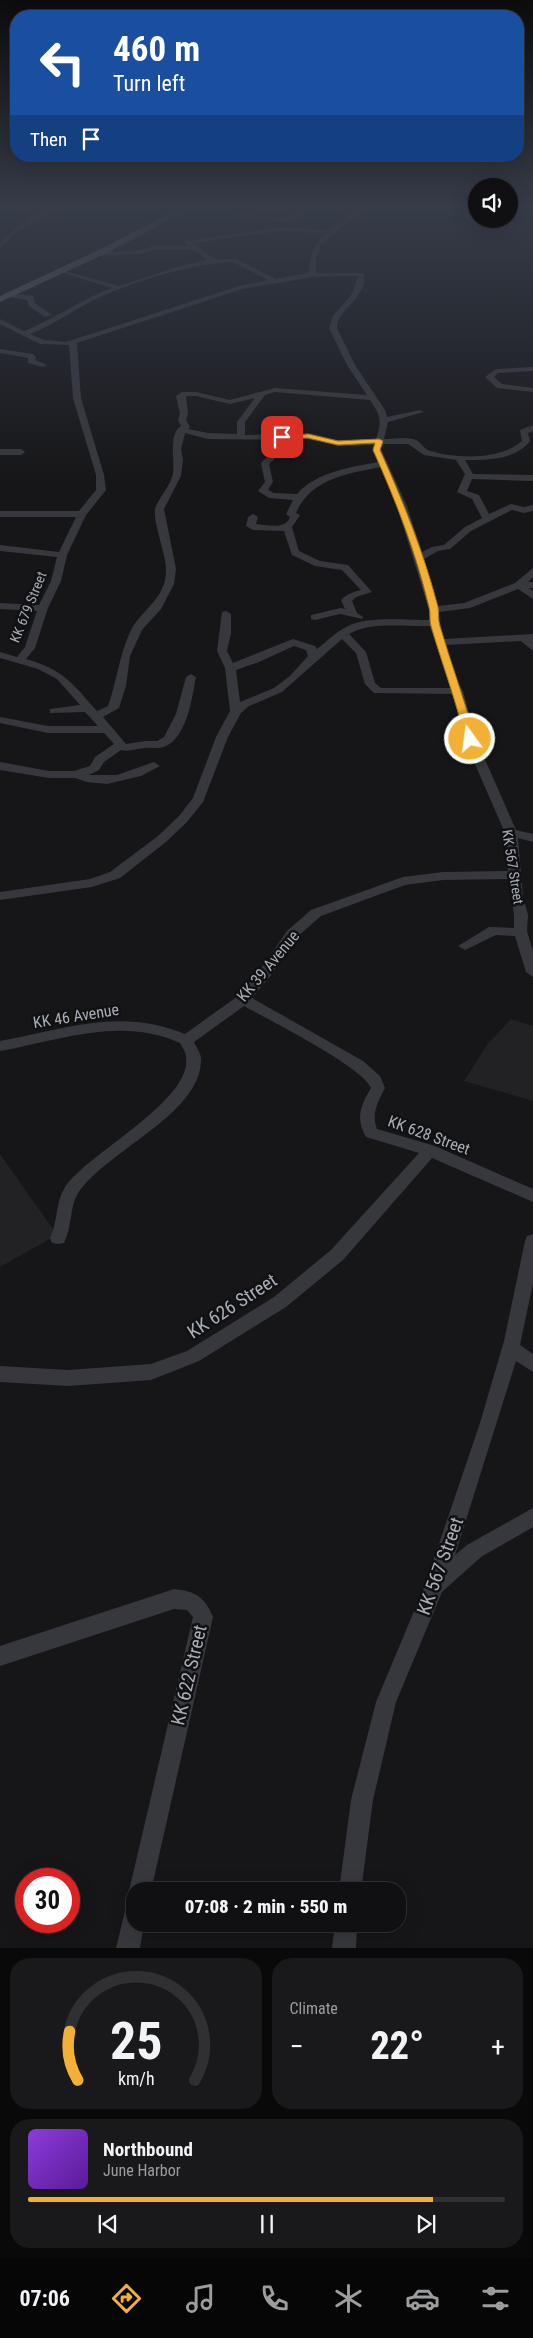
<!DOCTYPE html>
<meta charset="utf-8">
<style>
:root{--surface:#101012;--page:#19191b;--text:#f1f3f6;--muted:#9c9d9f;--line:#303032;--accent:#f2b134}
body{margin:0;font-family:"Roboto Condensed",sans-serif;background:var(--page);color:var(--text);height:100vh;display:flex;flex-direction:column;font-size:19px;white-space:nowrap}
*{box-sizing:border-box;margin:0}
p{font-size:16px;color:var(--muted)}
.icon{flex:none;width:28px;height:28px;fill:none;stroke:currentColor;stroke-width:2;stroke-linecap:round;stroke-linejoin:round}
.map{position:relative;height:1948px;overflow:hidden}
.sheet{display:flex;flex-direction:column;gap:10px;padding:10px;background:#09090a;flex:1}
.sheet>*{flex:none}
.banner{position:absolute;left:10px;top:10px;width:514px;height:152px;border-radius:20px;box-shadow:0 5px 20px #0002,0 0 0 1px var(--line);background:#1a4fa0;color:#fff;overflow:hidden}
.tools{position:absolute;left:468px;top:178px;display:grid;gap:10px}
.tools a{display:grid;place-items:center;width:50px;height:50px;border-radius:50%;background:var(--surface);box-shadow:0 5px 20px #0002,0 0 0 1px var(--line);font-size:25px}
.speed{position:absolute;left:15px;top:1868px;display:flex;gap:10px;font-size:25px;font-weight:700;text-align:center}
.speed>*{display:grid;place-content:center;width:65px;height:65px;border-radius:50%;background:var(--surface);box-shadow:0 5px 20px #0002,0 0 0 1px var(--line);line-height:1}
.speed .limit{border:8px solid #d22;background:#fff;color:#111}
.pin{position:absolute;display:grid;place-items:center;width:42px;height:42px;color:#fff;margin:-21px;border-radius:10px;box-shadow:0 2px 8px #0006}
.me{position:absolute;width:55px;margin:-28px;rotate:346deg;stroke-linejoin:round;filter:drop-shadow(0 0 4px #0008)}
.turn{display:flex;align-items:center;gap:18px;height:105px;padding:0 20px;font-size:22px}
.turn .icon{width:65px;height:65px;stroke-width:2.5}
.turn b{display:block;font-size:35px;line-height:42px}
.then{display:flex;align-items:center;height:48px;padding:0 20px;background:#0003;gap:10px;font-size:19px}
.big{font-size:38px;font-weight:800;line-height:1.1}
.sheet .widget{flex:1;display:flex;flex-direction:column;justify-content:center;gap:8px;min-width:0;padding:0 18px;border-radius:20px;background:var(--page)}
.sheet .dial{align-items:center;gap:0}
.dial svg{height:130px;overflow:visible;fill:none;stroke:var(--line);stroke-width:7;stroke-linecap:round;text-anchor:middle}
.dial text{fill:var(--text);stroke:none}
.song{display:flex;align-items:center;gap:15px}
.cover{width:60px;height:60px;border-radius:8px;background:linear-gradient(135deg,hsl(270 70% 55%),hsl(270 70% 35%))}
.played{height:5px;border-radius:2px;background:linear-gradient(90deg,var(--accent) 85%,var(--line) 85%)}
.keys{display:flex;justify-content:space-around;direction:ltr}
.heat{display:flex;justify-content:space-between;align-items:center;font-size:28px;direction:ltr}
.sheet .tiles{flex:1;display:grid;gap:10px;grid-template-columns:1fr 1fr}
.widget:last-child{grid-column:span 2}
.trip{position:absolute;left:126px;top:1882px;width:280px;height:50px;border-radius:20px;background:var(--surface);box-shadow:0 5px 20px #0002,0 0 0 1px var(--line);font-weight:800;line-height:50px;text-align:center}
.tab-bar{display:flex;height:80px;justify-content:space-around;align-items:center;background:#060607;color:var(--muted)}
.tab-bar .icon{width:35px;height:35px}
.tab-bar .current{color:var(--accent)}
.tab-bar b{font-size:22px;color:var(--text)}
.map>svg:first-child{display:block}
.built{fill:#222225}
.lines{fill:none;stroke-linecap:round;stroke-linejoin:round}
.minor{fill:#37383d;fill-rule:evenodd}
.major{fill:#53555c;fill-rule:evenodd}
.route{fill:#f2b134;stroke:#9d7322}
.labels{text-anchor:middle;dominant-baseline:central;stroke-width:5;stroke-linejoin:round;paint-order:stroke}
.far-street-label{font-size:14px;fill:#a8adb8;stroke:#111113}
.street-label{font-size:16px;fill:#a8adb8;stroke:#111113}
.near-street-label{font-size:19px;fill:#a8adb8;stroke:#111113}
</style>
<div class="map">
<svg width="533" height="1948" viewBox="0 0 533 1948">
<rect width="100%" height="100%" fill="#161618"/>
<g class="built">
<polygon points="511,1019 533,1026 533,1101 464,1081 487,1045"/>
<polygon points="0,1154 57,1235 0,1267"/>
</g>
<g class="lines">
<g class="minor">
<polygon points="48,210 57,210 19,230 0,248 0,242 15,228"/>
<polygon points="301,210 309,210 290,222 235,217 238,215 289,218"/>
<path d="M359 210H368L355 216 321 245 316 259V273H364C368 299 337 308 337 328L355 365 385 410 387 417 420 410 424 412 388 422 384 439C394 439 407 436 416 440 422 443 424 450 431 451 457 459 501 460 522 441L520 430 533 425V431L528 433 530 441C515 460 488 460 465 460L473 474 533 475V481L472 479 467 491 479 495 489 514 511 504 524 507 533 505V511L524 513 512 510 471 531 450 549 438 551 424 559 438 606 464 603 515 583 533 568V577L528 582H533V588H529L533 591V599L518 589 470 608 439 612V623L444 639 533 634V651L521 641 446 645 457 681 463 691 476 739 516 830 533 834V842L518 838 523 897 528 915 527 931 533 951V977L526 972 515 936 496 935 465 950 458 946 489 927 514 928V915L509 879 443 880 405 885 321 916 297 937 271 975 252 998 363 1061 380 1076 385 1088C378 1102 371 1113 377 1129L435 1146 533 1189V1202L432 1158 343 1260 286 1307 199 1361 151 1380 68 1386 0 1382V1366L68 1370 151 1364 187 1351 274 1297 331 1250 419 1153 366 1137C355 1118 361 1105 371 1088 363 1067 267 1019 244 1006L194 1042C196 1047 201 1053 201 1059 202 1115 103 1152 77 1195 70 1207 72 1227 64 1243L58 1244 52 1243 50 1238C58 1222 55 1203 65 1187 88 1153 193 1100 186 1057 186 1052 182 1047 180 1043 121 1016 60 1040 0 1051V1041C64 1029 122 1007 185 1034L238 996 261 969 287 931 311 910 403 877 443 872 508 871 505 833 464 739 453 694 374 693 365 684 356 653 342 639 282 692 249 706 241 713 228 737 203 802 187 822 166 842 120 878 92 887 0 900V892L90 879 110 872 158 836 179 816 193 798 216 737 230 711 225 668 217 651 222 612 226 611 231 614V633L227 651 233 663 293 639 315 646 317 649C327 641 336 632 348 626 366 616 408 620 429 620V610L397 506 381 467C349 473 310 479 296 513L300 515 292 527 299 551 320 561 348 565 372 592 356 597 352 601 357 613 363 617 362 619 340 614 315 620 311 619V615L341 608 345 609 341 600C347 594 353 592 361 590L342 570 315 566 292 555 284 531 253 530 246 526 248 517 253 514 258 517 256 524C267 525 286 530 290 517L286 514 293 500 269 498 258 491 265 482 261 463 285 440 208 439 185 433 181 449 183 460 181 476 164 509 176 569 174 584 161 609 142 630 130 656 126 686 119 708 103 717 126 744 146 741H157L164 737 176 714 186 677 191 674 196 677C192 698 187 738 164 747 157 749 151 747 144 748 135 749 130 752 121 750L104 762 99 770 89 775H117L154 762 160 766 141 776 107 784 87 782 75 778H49L0 770V762L49 771H74L90 766 95 757 114 744 104 733H48L0 723V717L48 726H98L85 712 50 713V709L80 705 57 679 38 669 0 658V652L17 657 25 647 37 611 0 609V603L39 605 51 581 57 557 0 551V545L59 552 76 517H0V511H79L96 490V475L73 398 69 345 40 344 0 324V319L24 331C55 319 81 299 112 288L61 272V270L119 286 177 267 207 260 194 250 157 249 141 254 98 256 96 253 140 250 157 245 188 246 185 241 280 227 331 230 351 214ZM280 231 327 233C313 245 310 256 309 273L276 279 236 259H214L193 243ZM233 262 268 280 239 286 66 342 44 340 30 334C56 324 77 307 102 296 142 279 190 264 233 262ZM358 276 352 294 333 316 329 328 347 365 367 395 275 388 230 400 196 392H182L176 396 180 414 178 420 181 426C168 434 175 460 173 473 171 486 156 501 155 510 153 523 166 554 166 569 167 598 142 609 131 630 119 655 117 681 108 706L97 711C72 683 64 670 26 659L35 648 48 608 61 581 67 555 86 515 106 490 104 475 81 398 77 343 242 289 312 277ZM275 392 370 400C381 416 382 422 376 439L338 440 308 433 245 435V422L265 395ZM186 396H196L230 404 255 398 237 422V434L208 433 188 429 190 427 186 420 188 414ZM296 439H308L338 446 374 445 373 449 378 462C351 467 316 472 297 494L274 493 268 490 273 482 269 464ZM383 444H408L424 455 456 460 465 474 457 492 472 499 482 518 465 527 444 545 432 547 422 552 407 506 381 449ZM430 626 451 688H381L375 683 366 652 349 634C370 621 406 627 430 626ZM294 646 306 650 308 656 290 676 274 688 240 702 236 670 259 662Z"/>
<polygon points="11,293 33,296 35,303 52,315 45,317 29,306 27,300 8,297"/>
<polygon points="0,349 33,354 36,357 35,360 47,365 43,367 28,363 28,358 0,353"/>
<polygon points="533,367 533,371 498,373 494,377 502,384 533,388 533,392 497,388 485,377 496,369"/>
<polygon points="0,449 21,449 25,452 21,455 0,455"/>
<polygon points="533,1234 533,1283 520,1345 533,1354 533,1372 516,1361 455,1555 467,1545 533,1508 533,1527 481,1557 442,1592 396,1702 373,1800 361,1891 339,1891 351,1800 376,1702 425,1585 480,1423 504,1341 525,1241 527,1236"/>
<path d="M174 1589C195 1591 205 1597 213 1617L151 1891H135V1924H144L140 1948H116L127 1903 134 1900 129 1891 193 1617 187 1610 174 1609 0 1666V1646Z"/>
<polygon points="335,1924 357,1924 356,1948 332,1948"/>
</g>
<polygon class="major" points="176,210 187,210 109,252 0,302 0,296 103,248"/>
</g>
<linearGradient id="sky" x2="0" y2="1"><stop stop-color="#0c0c0d"/><stop offset="0.43" stop-color="#363c48"/><stop offset="1" stop-color="#363c48" stop-opacity="0"/></linearGradient>
<rect width="533" height="483" fill="url(#sky)"/>
<path class="route" d="M308 434 338 441 379 439 383 441 380 450C403 501 424 553 438 607 439 613 438 620 440 626 451 664 465 700 475 739L473 741 465 739C456 700 442 664 431 626 429 620 431 613 429 607 416 553 396 501 373 450L375 443 338 445 308 438 282 439 279 437Z"/>
<g class="labels">
<g class="far-street-label">
<text transform="translate(28 607) rotate(-68)">KK 679 Street</text>
<text transform="translate(513 867) rotate(81)">KK 567 Street</text>
</g>
<g class="street-label">
<text transform="translate(268 966) rotate(-50)">KK 39 Avenue</text>
<text transform="translate(76 1016) rotate(-9)">KK 46 Avenue</text>
<text transform="translate(429 1135) rotate(20)">KK 628 Street</text>
</g>
<g class="near-street-label">
<text transform="translate(232 1306) rotate(-33)">KK 626 Street</text>
<text transform="translate(440 1566) rotate(-70)">KK 567 Street</text>
<text transform="translate(189 1675) rotate(-77)">KK 622 Street</text>
</g>
</g>
</svg>
<div class="tools">
<a><svg class="icon" aria-label="sound" viewBox="0 0 24 24"><path d="M4 9h4l5-4v14l-5-4H4zM17 9q2 3 0 6"/></svg></a>
</div>
<div class="speed"><div class="limit">30</div></div>
<div class="pin" style="left:282px;top:437px;background:#d93025"><svg class="icon" aria-label="arrive" viewBox="0 0 24 24"><path d="M6 21V4h12l-3 4 3 4H6"/></svg></div>
<svg class="me" style="left:470px;top:739px" viewBox="-20 -20 40 40"><circle r="17" fill="#f2b134" stroke="#fff" stroke-width="3"/><path d="M0-11L8 9 0 5-8 9z" fill="#fff"/></svg>
<div class="trip">07:08 · 2 min · 550 m</div>
<div class="banner">
<div class="turn"><svg class="icon" aria-label="left" viewBox="0 0 24 24"><path d="M17 20v-9H6M10 6l-5 5 5 5"/></svg><div><b>460 m</b>Turn left</div></div>
<div class="then">Then<svg class="icon" aria-label="arrive" viewBox="0 0 24 24"><path d="M6 21V4h12l-3 4 3 4H6"/></svg></div>
</div>
</div>
<section class="sheet">
<div class="tiles">
<div class="widget dial"><svg viewBox="0 0 100 80">
<path d="M14 69A42 42 0 1 1 86 69"/>
<path d="M14 69A42 42 0 0 1 9 39" stroke="#f2b134"/>
<text x="50" y="56" font-size="32" font-weight="700">25</text>
<text x="50" y="72" font-size="11">km/h</text>
</svg></div>
<div class="widget"><p>Climate</p>
<div class="heat"><a>−</a><b class="big">22°</b><a>+</a></div>
</div>
<div class="widget">
<div class="song"><i class="cover"></i><div><b>Northbound</b><p>June Harbor</p></div></div>
<div class="played"></div>
<div class="keys"><svg class="icon" aria-label="previous" viewBox="0 0 24 24"><path d="M18 5L8 12l10 7zM5 5v14"/></svg><svg class="icon" aria-label="pause" viewBox="0 0 24 24"><path d="M8 5v14M16 5v14"/></svg><svg class="icon" aria-label="next" viewBox="0 0 24 24"><path d="M6 5l10 7-10 7zM19 5v14"/></svg></div>
</div>
</div>
</section>
<nav class="tab-bar">
<b>07:06</b>
<svg class="icon current" aria-label="directions" viewBox="0 0 24 24"><path d="M12 3l9 9-9 9-9-9zM9 14v-3h6M13 9l2 2-2 2"/></svg>
<svg class="icon" aria-label="music" viewBox="0 0 24 24"><path d="M9 18V5l10-2v13"/><circle cx="6" cy="18" r="3"/><circle cx="16" cy="16" r="3"/></svg>
<svg class="icon" aria-label="phone" viewBox="0 0 24 24"><path d="M5 4h4l2 5-3 2q2 4 5 5l2-3 5 2v4C11 20 4 13 5 4z"/></svg>
<svg class="icon" aria-label="climate" viewBox="0 0 24 24"><path d="M12 3v18M4 7l16 10M4 17L20 7"/></svg>
<svg class="icon" aria-label="car" viewBox="0 0 24 24"><path d="M5 17H2v-5l4-1 3-4h7l3 4 3 1v5h-3M9 17h6M6 11h13"/><circle cx="7" cy="17" r="2"/><circle cx="17" cy="17" r="2"/></svg>
<svg class="icon" aria-label="filters" viewBox="0 0 24 24"><path d="M4 7h16M4 17h16"/><circle cx="9" cy="7" r="2"/><circle cx="15" cy="17" r="2"/></svg>
</nav>
